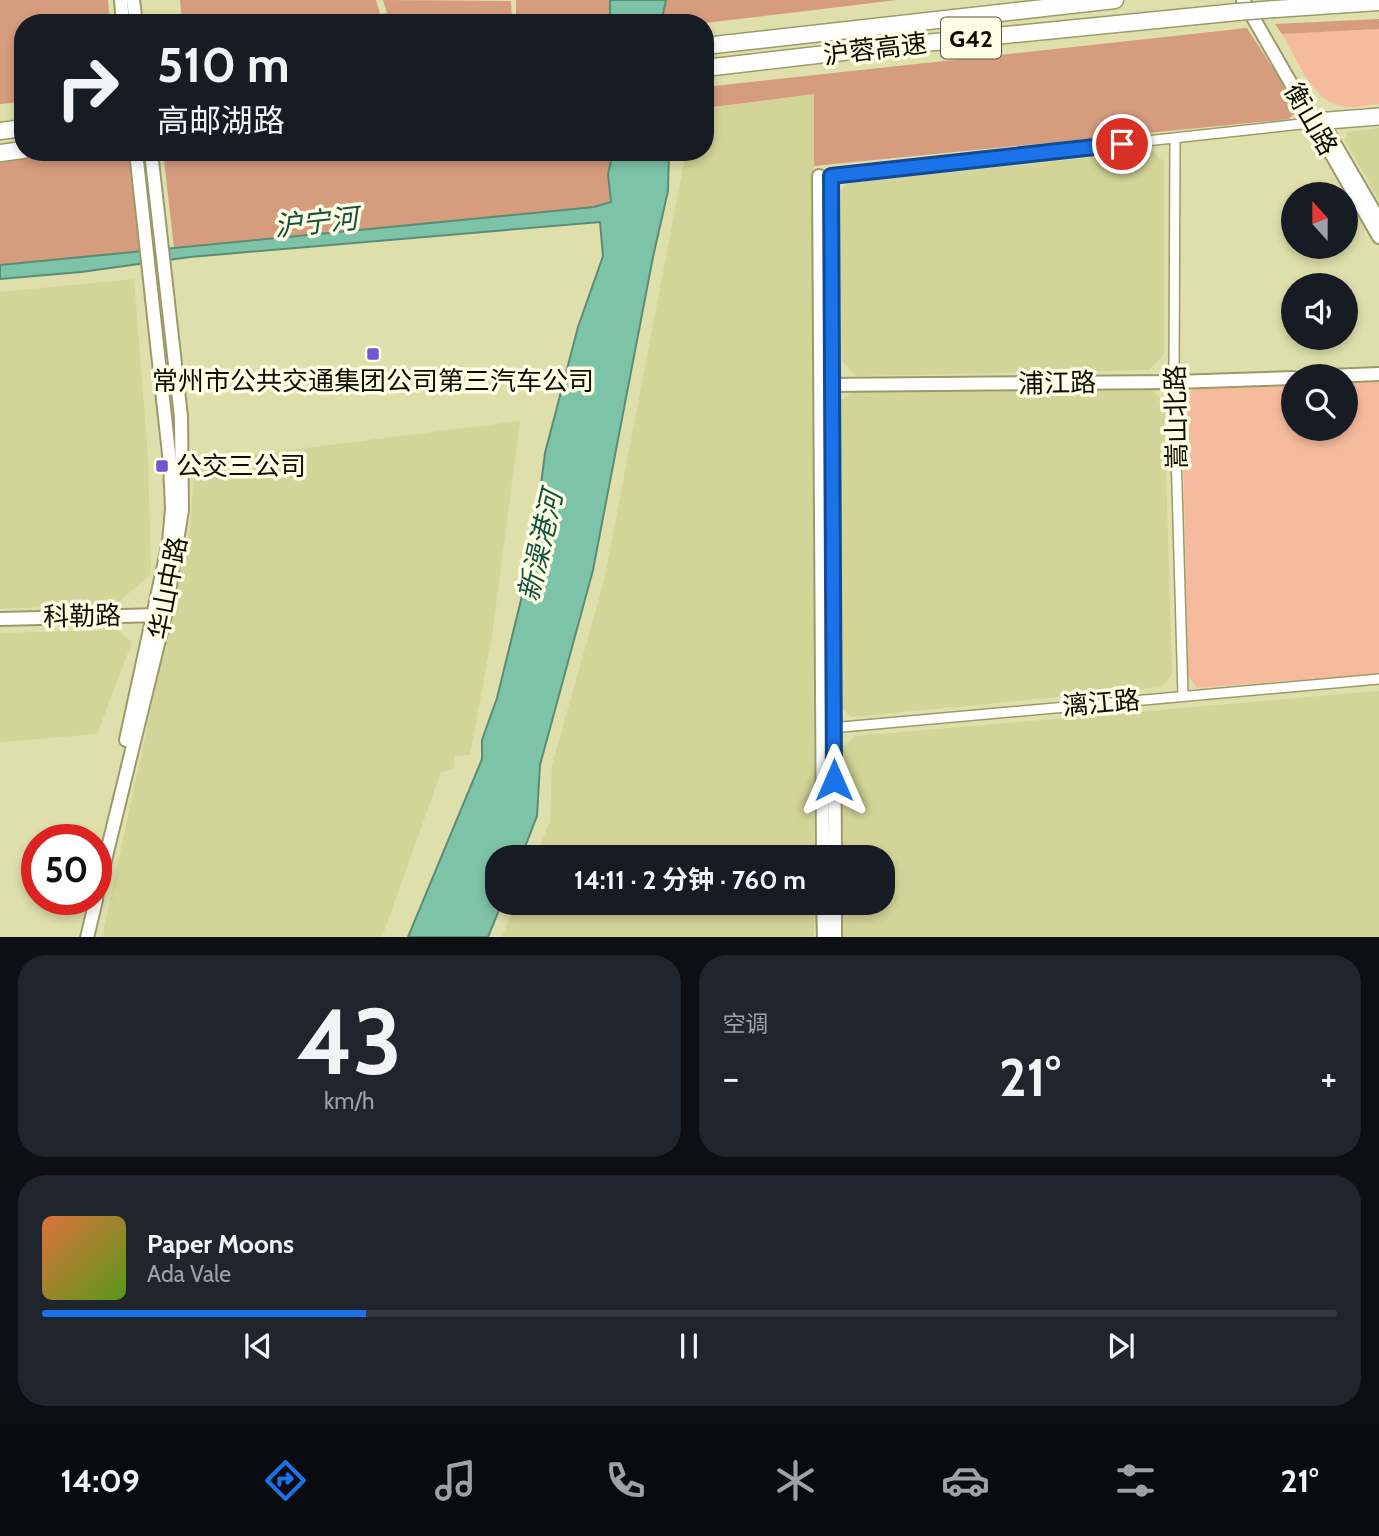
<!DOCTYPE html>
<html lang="zh">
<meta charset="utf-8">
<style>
:root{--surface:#171b24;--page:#20242c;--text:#f1f3f6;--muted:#9ea1a6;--line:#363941;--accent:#1a73e8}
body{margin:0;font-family:Cabin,"Noto Sans SC",sans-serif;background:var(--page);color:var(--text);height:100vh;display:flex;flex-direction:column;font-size:26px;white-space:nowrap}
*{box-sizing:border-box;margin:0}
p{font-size:23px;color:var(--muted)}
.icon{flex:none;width:38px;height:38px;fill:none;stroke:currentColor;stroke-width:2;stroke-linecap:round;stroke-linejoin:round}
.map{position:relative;height:937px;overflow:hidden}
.details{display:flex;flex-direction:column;gap:18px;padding:18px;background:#0d0f14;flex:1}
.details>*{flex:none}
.guide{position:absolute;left:14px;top:14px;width:700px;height:147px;border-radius:28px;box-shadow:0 4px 10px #0003;background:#171b24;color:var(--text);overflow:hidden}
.needle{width:46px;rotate:339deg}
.buttons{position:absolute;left:1281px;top:182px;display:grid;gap:14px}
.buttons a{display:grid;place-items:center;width:77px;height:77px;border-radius:50%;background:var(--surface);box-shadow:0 4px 10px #0003;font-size:35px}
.speed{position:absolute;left:21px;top:824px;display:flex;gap:14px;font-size:35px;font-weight:700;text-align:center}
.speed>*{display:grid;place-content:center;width:91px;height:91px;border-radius:50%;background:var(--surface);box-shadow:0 4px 10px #0003;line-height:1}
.speed .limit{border:10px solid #d22;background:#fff;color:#111}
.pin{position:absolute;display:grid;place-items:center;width:60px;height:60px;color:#fff;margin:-30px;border:4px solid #fff;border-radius:50%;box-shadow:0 2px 7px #0007}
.me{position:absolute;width:77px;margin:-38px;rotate:0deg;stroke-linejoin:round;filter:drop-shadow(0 0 5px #0008)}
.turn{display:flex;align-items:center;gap:24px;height:147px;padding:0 28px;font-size:32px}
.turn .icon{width:91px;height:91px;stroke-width:2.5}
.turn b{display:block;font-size:49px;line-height:60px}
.big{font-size:52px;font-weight:700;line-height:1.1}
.details .card{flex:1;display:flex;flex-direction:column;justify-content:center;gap:10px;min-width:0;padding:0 24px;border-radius:28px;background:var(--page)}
.details .dial{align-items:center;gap:0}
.dial b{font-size:91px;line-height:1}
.song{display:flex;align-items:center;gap:21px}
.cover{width:84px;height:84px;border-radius:10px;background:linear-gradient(135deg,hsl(20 70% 55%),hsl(90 70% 35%))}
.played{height:7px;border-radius:4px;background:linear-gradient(90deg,var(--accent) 25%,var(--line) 25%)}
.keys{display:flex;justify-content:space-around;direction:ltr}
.heat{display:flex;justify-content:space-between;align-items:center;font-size:38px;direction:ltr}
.details .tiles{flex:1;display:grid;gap:18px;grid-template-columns:1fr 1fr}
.card:last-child{grid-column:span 2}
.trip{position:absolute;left:485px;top:845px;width:410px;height:70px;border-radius:28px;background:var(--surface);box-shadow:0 4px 10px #0003;font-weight:700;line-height:70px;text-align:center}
.dock{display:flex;height:112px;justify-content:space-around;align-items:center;background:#090b0e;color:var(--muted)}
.dock .icon{width:49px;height:49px}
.dock .current{color:var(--accent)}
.dock b{font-size:32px;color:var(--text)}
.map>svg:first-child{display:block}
.built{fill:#d3d498}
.green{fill:#f6bb9c}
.forest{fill:#d59c7e}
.water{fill:#7dc3a8;stroke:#5b8c76;stroke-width:2}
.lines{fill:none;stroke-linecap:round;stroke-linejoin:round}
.street-casing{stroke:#9b9b69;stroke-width:12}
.secondary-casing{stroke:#9b9b69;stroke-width:16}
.highway-casing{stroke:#9b9b69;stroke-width:19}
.street{stroke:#fff;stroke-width:9}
.secondary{stroke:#fff;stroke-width:12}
.highway{stroke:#fff;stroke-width:16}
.highway-bridge-casing{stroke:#9b9b69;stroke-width:19;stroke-linecap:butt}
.highway-bridge{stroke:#fff;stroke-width:16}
.route-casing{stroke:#114b97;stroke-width:18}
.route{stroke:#1a73e8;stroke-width:12}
.poi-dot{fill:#7056d0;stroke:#fdfee4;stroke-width:2.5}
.labels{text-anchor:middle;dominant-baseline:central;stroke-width:7;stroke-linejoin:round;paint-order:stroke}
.shield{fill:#fdfee4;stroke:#554;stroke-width:2}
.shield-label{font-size:24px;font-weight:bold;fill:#0d0d00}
.street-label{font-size:26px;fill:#0d0d00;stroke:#fdfee4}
.poi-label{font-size:26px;fill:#0d0d00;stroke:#fdfee4}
.water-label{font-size:28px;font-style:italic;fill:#17503e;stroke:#fdfee4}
</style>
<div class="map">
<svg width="1379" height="938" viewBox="0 0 1379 938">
<rect width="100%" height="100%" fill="#dedfab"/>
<g class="built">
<polygon points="814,94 814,857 535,858 550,821 552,765 604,581 686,152 705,152 705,108"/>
<polygon points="1379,128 1379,201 1345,140 1347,132"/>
<polygon points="1153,151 1164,162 1164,354 1149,370 856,376 842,361 838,192 849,183"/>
<polygon points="134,279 148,457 151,574 116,604 0,609 0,292"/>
<polygon points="1152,390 1164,402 1172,674 1162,687 851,717 841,707 837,403 852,392"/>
<polygon points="520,421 492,636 470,755 455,756 454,769 441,772 382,937 102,937 190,527 195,462"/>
<polygon points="117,630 132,642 97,734 0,742 0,633"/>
<polygon points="1379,691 1379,937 843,937 843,903 882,903 882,858 843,857 842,747 855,736"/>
<polygon points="516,903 814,903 814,937 502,937"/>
</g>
<g class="green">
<path d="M1379 29V104C1367 105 1352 109 1340 106 1311 99 1296 57 1282 34Z"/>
<polygon points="1379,380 1379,674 1197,688 1188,676 1182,401 1196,387 1293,383 1293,429 1346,429 1346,382"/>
</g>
<g class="forest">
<polygon points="0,0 108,0 110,23 23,23 23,102 0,104"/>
<polygon points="180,0 376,0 380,14 387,13 383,0 511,1 512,23 182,23"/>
<rect x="516" y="0" width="94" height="23"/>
<polygon points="666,0 897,0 705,23 661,23"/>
<polygon points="1379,19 1379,29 1282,34 1275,24"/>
<polygon points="1247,28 1299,109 1289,119 814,166 814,94 705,108 705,87"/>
<polygon points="66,152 130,152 141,251 0,265 0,160"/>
<polygon points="163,152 613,152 608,174 611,202 594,207 174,248"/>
</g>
<g class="water">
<polygon points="610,0 666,0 661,23 610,23"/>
<polygon points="613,152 669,152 668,191 653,257 593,570 540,765 537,816 521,857 497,858 497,903 502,903 488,937 408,937 482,759 482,740 497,698 532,555 545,453 578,327 603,256 600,222 190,257 81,272 0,279 0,265 594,207 611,202 608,174"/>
</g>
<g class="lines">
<defs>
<g id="street">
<polyline points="1316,118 1379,113"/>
<polyline points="1175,139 1174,382 1183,695"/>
<polyline points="828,176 1301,124 1315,125 1379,120"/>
<polyline points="831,728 1379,679"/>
</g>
<g id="secondary">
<polyline points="121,0 123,23"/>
<polyline points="133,0 136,23"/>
<polyline points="1243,0 1379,237"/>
<polyline points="1322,122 1379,220"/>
<polyline points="819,176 823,858"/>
<polyline points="831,176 835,858"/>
<polyline points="1329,376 1379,374"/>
<polyline points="825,385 1174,382 1293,378"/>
<polyline points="0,619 161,615"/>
<polyline points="126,740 169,542 172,509 170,463 136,152"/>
<polyline points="96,897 165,615 182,510 181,417 151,152"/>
<polyline points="823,903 824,938"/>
<polyline points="835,903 835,938"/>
<polyline points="87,938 96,900"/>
</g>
<g id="highway">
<polyline points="1275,9 1379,2"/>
<polyline points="705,46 1115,0"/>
<polyline points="705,68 895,46 1237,12"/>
<polyline points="0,131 23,128"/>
<polyline points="0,153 23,150"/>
</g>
</defs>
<use href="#street" class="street-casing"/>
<use href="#secondary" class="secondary-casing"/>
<use href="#highway" class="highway-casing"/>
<use href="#street" class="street"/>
<use href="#secondary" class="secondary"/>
<use href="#highway" class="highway"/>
<defs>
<polyline id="highway-bridge" points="1237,12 1275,9"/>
</defs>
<use href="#highway-bridge" class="highway-bridge-casing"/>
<use href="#highway-bridge" class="highway-bridge"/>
</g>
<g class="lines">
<defs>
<polyline id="route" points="834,780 831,176 1122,144"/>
</defs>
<use href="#route" class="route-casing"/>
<use href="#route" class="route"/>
</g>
<g class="poi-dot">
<rect x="366" y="347" width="14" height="14" rx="3.5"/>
<rect x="155" y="459" width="14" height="14" rx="3.5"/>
</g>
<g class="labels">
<rect class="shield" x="941" y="17.5" width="60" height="41" rx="5"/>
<g class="shield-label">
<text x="971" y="38">G42</text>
</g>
<g class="street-label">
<text transform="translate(875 49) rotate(-7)">沪蓉高速</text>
<text transform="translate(1311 119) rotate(60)">衡山路</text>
<text transform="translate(1057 383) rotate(-1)">浦江路</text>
<text transform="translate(1176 417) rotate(-91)">嵩山北路</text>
<text transform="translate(168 588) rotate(-79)">华山中路</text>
<text transform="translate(82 616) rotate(-1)">科勒路</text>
<text transform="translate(1101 703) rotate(-5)">漓江路</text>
</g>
<g class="poi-label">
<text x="373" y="381">常州市公共交通集团公司第三汽车公司</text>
<text x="176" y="466" text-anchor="start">公交三公司</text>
</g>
<g class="water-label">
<text transform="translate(316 222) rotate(-6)">沪宁河</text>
<text transform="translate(540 546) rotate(-77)">新澡港河</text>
</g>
</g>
</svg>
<div class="buttons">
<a><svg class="needle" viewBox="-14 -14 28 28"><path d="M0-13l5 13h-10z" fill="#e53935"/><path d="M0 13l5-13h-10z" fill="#9ea1a6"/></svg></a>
<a><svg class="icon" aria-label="sound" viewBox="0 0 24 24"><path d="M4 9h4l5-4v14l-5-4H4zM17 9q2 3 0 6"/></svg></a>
<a><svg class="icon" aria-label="search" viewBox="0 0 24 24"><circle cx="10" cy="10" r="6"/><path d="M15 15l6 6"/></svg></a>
</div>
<div class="speed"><div class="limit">50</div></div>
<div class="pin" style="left:1122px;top:144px;background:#d93025"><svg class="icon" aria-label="arrive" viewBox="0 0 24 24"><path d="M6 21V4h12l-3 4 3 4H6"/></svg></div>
<svg class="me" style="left:834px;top:780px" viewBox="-20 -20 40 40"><path d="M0-17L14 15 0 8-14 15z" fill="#1a73e8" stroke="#fff" stroke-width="4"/></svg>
<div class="trip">14:11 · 2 分钟 · 760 m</div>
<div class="guide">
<div class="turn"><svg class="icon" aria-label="right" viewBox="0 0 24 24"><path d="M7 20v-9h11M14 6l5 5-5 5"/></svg><div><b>510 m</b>高邮湖路</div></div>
</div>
</div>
<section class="details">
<div class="tiles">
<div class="card dial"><b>43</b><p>km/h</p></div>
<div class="card"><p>空调</p>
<div class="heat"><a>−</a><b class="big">21°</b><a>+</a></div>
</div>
<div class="card">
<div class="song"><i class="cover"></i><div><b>Paper Moons</b><p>Ada Vale</p></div></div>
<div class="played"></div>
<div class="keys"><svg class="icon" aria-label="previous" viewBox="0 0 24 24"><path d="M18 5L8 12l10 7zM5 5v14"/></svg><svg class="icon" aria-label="pause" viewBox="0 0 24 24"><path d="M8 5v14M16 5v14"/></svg><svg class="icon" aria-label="next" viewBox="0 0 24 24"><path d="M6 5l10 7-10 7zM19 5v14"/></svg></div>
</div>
</div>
</section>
<nav class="dock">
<b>14:09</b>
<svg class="icon current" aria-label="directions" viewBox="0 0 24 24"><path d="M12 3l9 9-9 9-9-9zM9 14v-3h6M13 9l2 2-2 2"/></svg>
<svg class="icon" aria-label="music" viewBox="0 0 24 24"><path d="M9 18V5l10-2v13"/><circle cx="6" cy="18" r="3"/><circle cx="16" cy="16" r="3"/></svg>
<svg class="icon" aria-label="phone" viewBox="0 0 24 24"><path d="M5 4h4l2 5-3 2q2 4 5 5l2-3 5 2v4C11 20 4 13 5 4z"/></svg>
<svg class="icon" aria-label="climate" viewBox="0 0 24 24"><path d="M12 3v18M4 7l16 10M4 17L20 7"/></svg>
<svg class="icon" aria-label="car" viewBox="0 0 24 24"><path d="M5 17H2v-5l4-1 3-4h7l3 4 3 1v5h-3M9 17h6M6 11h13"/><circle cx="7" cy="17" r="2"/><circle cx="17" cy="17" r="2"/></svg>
<svg class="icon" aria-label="filters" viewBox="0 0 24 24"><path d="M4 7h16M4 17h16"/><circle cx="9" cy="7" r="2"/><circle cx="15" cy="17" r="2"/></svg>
<b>21°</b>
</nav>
